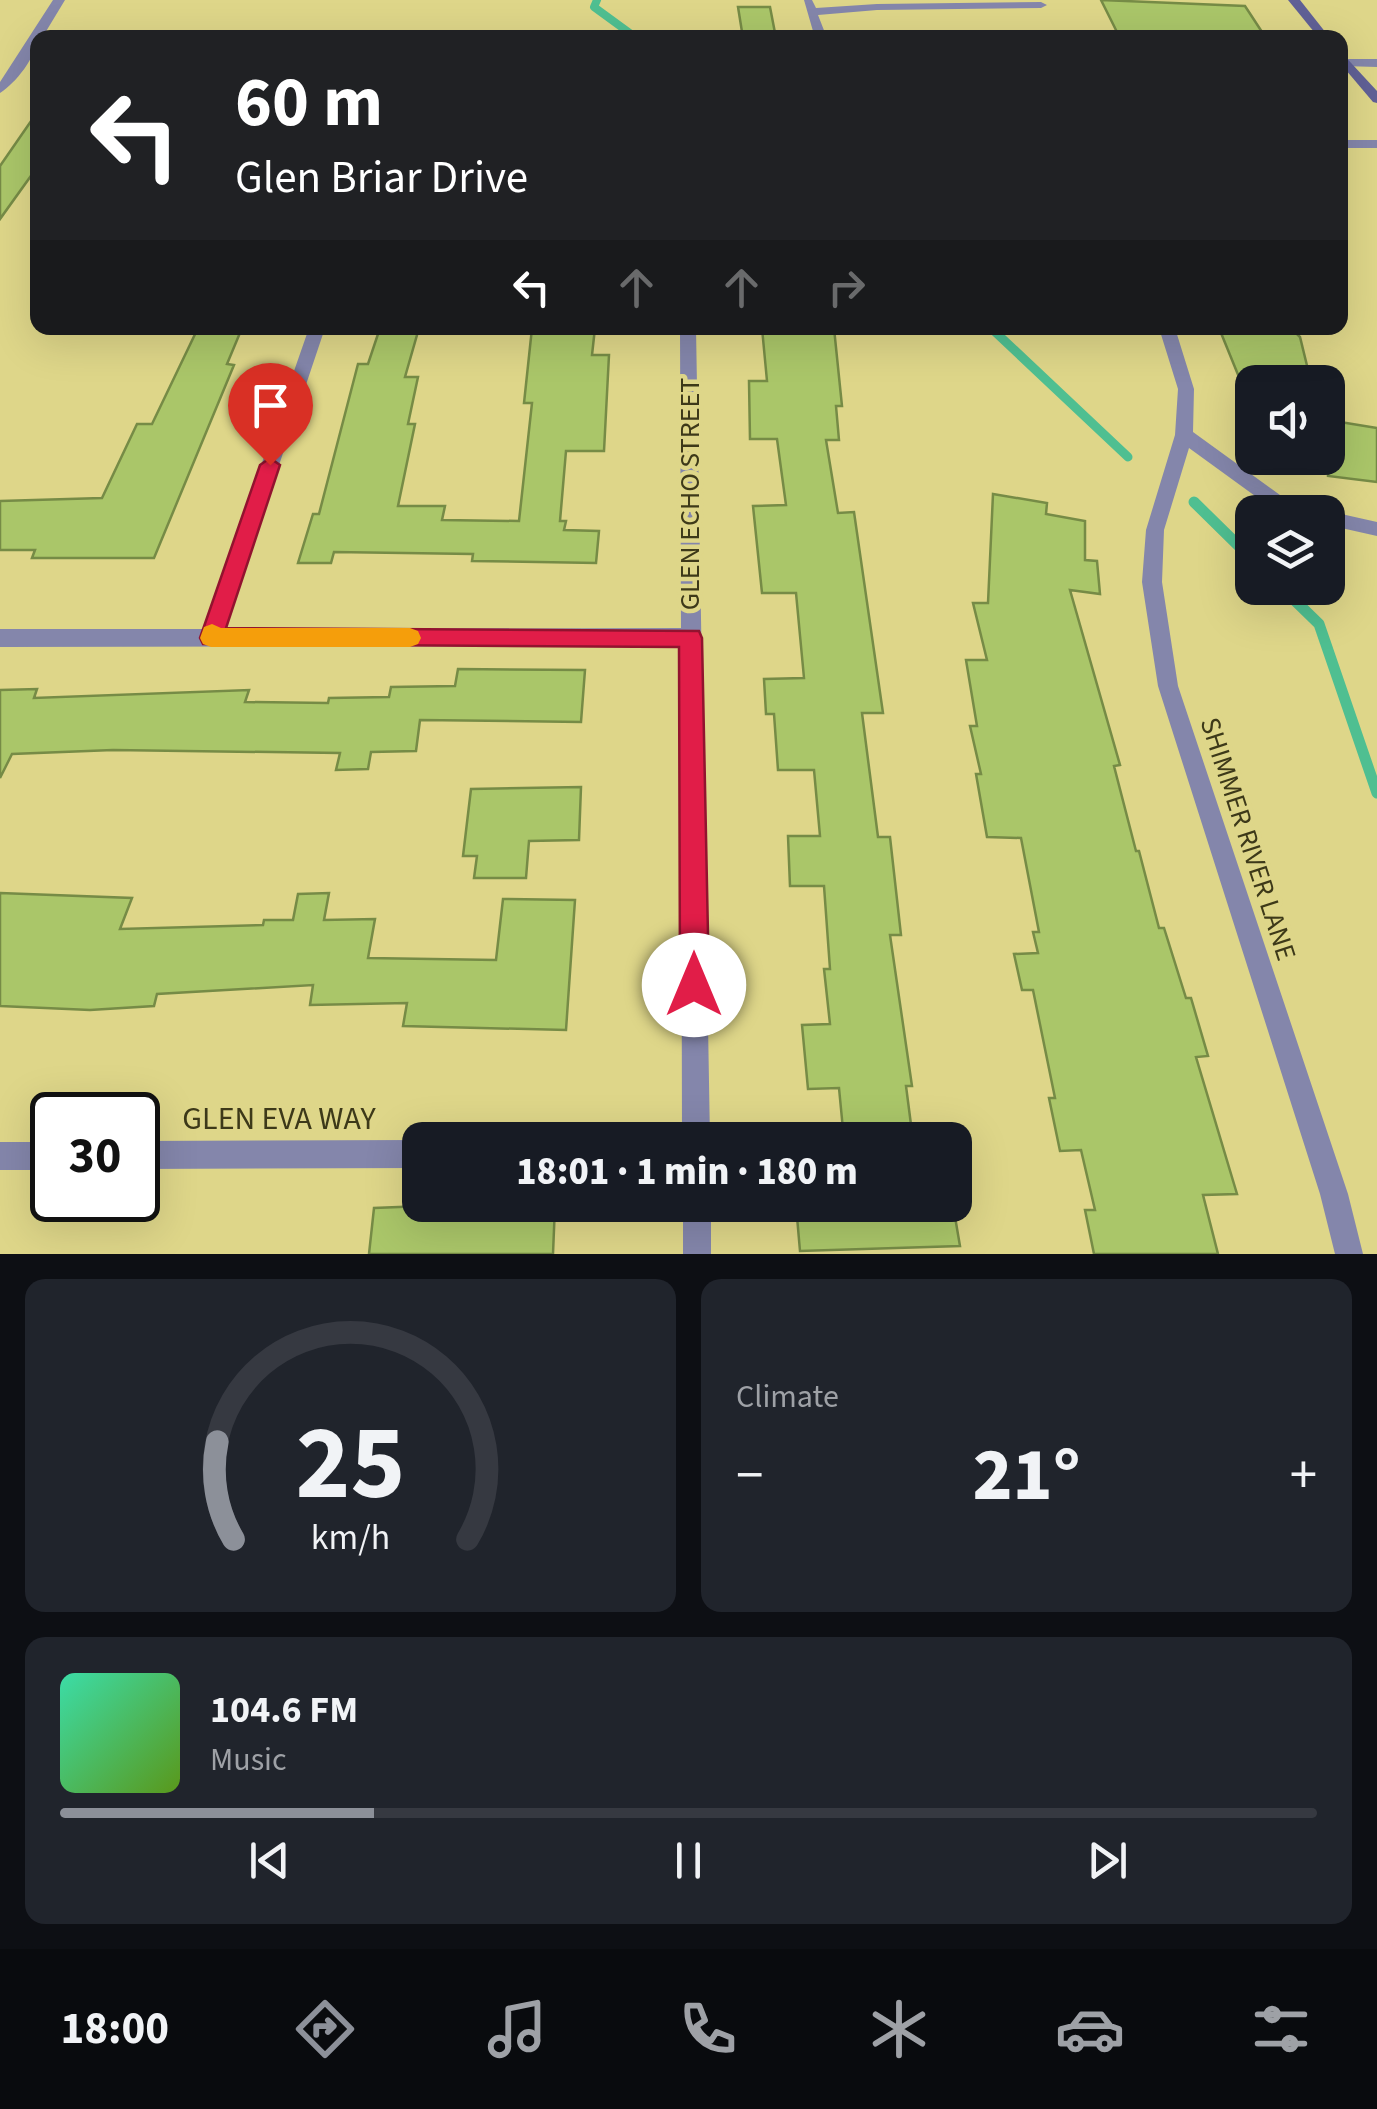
<!DOCTYPE html>
<meta charset="utf-8">
<style>
:root{--surface:#171b24;--page:#20242c;--text:#f1f3f6;--muted:#9ea1a6;--line:#363941;--accent:#8c9099}
body{margin:0;font-family:"Source Sans 3",sans-serif;background:var(--page);color:var(--text);height:100vh;display:flex;flex-direction:column;font-size:38px;white-space:nowrap}
*{box-sizing:border-box;margin:0}
p{font-size:32px;color:var(--muted)}
.icon{flex:none;width:55px;height:55px;fill:none;stroke:currentColor;stroke-width:2;stroke-linecap:round;stroke-linejoin:round}
.map{position:relative;height:1254px;overflow:hidden}
.drawer{display:flex;flex-direction:column;gap:25px;padding:25px;background:#0d0f14;flex:1}
.drawer>*{flex:none}
.guide{position:absolute;left:30px;top:30px;width:1318px;height:305px;border-radius:20px;box-shadow:0 10px 40px #0002;background:#202124;color:#fff;overflow:hidden}
.controls{position:absolute;left:1235px;top:365px;display:grid;gap:20px}
.controls a{display:grid;place-items:center;width:110px;height:110px;border-radius:20px;background:var(--surface);box-shadow:0 10px 40px #0002;font-size:50px}
.speed{position:absolute;left:30px;top:1092px;display:flex;gap:20px;font-size:50px;font-weight:700;text-align:center}
.speed>*{display:grid;place-content:center;width:130px;height:130px;border-radius:50%;background:var(--surface);box-shadow:0 10px 40px #0002;line-height:1}
.speed .limit{border:5px solid #111;border-radius:15px;background:#fff;color:#111}
.pin{position:absolute;display:grid;place-items:center;width:85px;height:85px;color:#fff;margin:-102px -42px;border-radius:50% 50% 50% 0;rotate:-45deg;box-shadow:0 0 10px #0007}
.pin .icon{rotate:45deg}
.me{position:absolute;width:110px;margin:-55px;rotate:0deg;stroke-linejoin:round;filter:drop-shadow(0 0 8px #0008)}
.turn{display:flex;align-items:center;gap:35px;height:210px;padding:0 40px;font-size:45px}
.turn .icon{width:130px;height:130px;stroke-width:2.5}
.turn b{display:block;font-size:70px;line-height:85px}
.lanes{display:flex;align-items:center;height:95px;padding:0 40px;background:#0003;justify-content:center;gap:50px;direction:ltr}
.lanes .off{opacity:.35}
.big{font-size:75px;font-weight:800;line-height:1.1}
.drawer .widget{flex:1;display:flex;flex-direction:column;justify-content:center;gap:15px;min-width:0;padding:0 35px;border-radius:20px;background:var(--page)}
.drawer .dial{align-items:center;gap:0}
.dial svg{height:260px;overflow:visible;fill:none;stroke:var(--line);stroke-width:7;stroke-linecap:round;text-anchor:middle}
.dial text{fill:var(--text);stroke:none}
.song{display:flex;align-items:center;gap:30px}
.cover{width:120px;height:120px;border-radius:15px;background:linear-gradient(135deg,hsl(160 70% 55%),hsl(90 70% 35%))}
.played{height:10px;border-radius:5px;background:linear-gradient(90deg,var(--accent) 25%,var(--line) 25%)}
.keys{display:flex;justify-content:space-around;direction:ltr}
.heat{display:flex;justify-content:space-between;align-items:center;font-size:55px;direction:ltr}
.drawer .tiles{flex:1;display:grid;gap:25px;grid-template-columns:1fr 1fr}
.widget:last-child{grid-column:span 2}
.trip{position:absolute;left:402px;top:1122px;width:570px;height:100px;border-radius:20px;background:var(--surface);box-shadow:0 10px 40px #0002;font-weight:800;line-height:100px;text-align:center}
.menu{display:flex;height:160px;justify-content:space-around;align-items:center;background:#090b0e;color:var(--muted)}
.menu .icon{width:70px;height:70px}
.menu .on{color:var(--accent)}
.menu b{font-size:45px;color:var(--text)}
.map>svg:first-child{display:block}
.lines{fill:none;stroke-linecap:round;stroke-linejoin:round}
.stream-far2{stroke:#4fbf91;stroke-width:8}
.stream-far1{stroke:#4fbf91;stroke-width:9}
.stream{stroke:#4fbf91;stroke-width:11}
.building{fill:#aac669;stroke:#768b46;stroke-width:2.5}
.street{fill:#8486ab;fill-rule:evenodd}
.secondary{fill:#606096;fill-rule:evenodd}
.route{fill:#e11d48;stroke:#92132f;stroke-width:2.5}
.slow{fill:#f59e0b}
.labels{text-anchor:middle;dominant-baseline:central;stroke-width:9;stroke-linejoin:round;paint-order:stroke}
.street-label{font-size:28px;fill:#3d3919;stroke:#ded689}
.near-street-label{font-size:32px;fill:#3d3919;stroke:#ded689}
</style>
<div class="map">
<svg width="1377" height="1254" viewBox="0 0 1377 1254">
<rect width="100%" height="100%" fill="#ded689"/>
<g class="lines">
<polyline class="stream-far2" points="597,0 594,7 631,34 644,38"/>
<polyline class="stream-far1" points="991,328 1128,457"/>
<g class="stream">
<polyline points="1194,502 1252,559"/>
<polyline points="1282,588 1319,624 1377,793"/>
</g>
</g>
<g class="building">
<polygon points="1101,0 1245,6 1266,38 1120,38"/>
<polygon points="738,7 770,7 776,38 743,38"/>
<polygon points="38,111 38,166 0,219 0,166"/>
<polygon points="198,328 242,328 227,364 234,365 154,558 32,558 35,550 0,550 0,501 102,498 137,424 152,424"/>
<polygon points="380,328 419,328 405,377 418,377 408,424 415,424 398,506 445,506 442,520 519,521 532,403 524,403 532,328 595,328 592,355 609,355 604,451 566,451 560,521 566,521 564,530 599,531 596,563 472,561 473,554 334,552 331,563 298,563 313,514 319,514 358,364 368,364"/>
<polygon points="762,328 834,328 842,406 836,406 839,440 826,440 838,513 854,512 883,713 862,713 878,837 890,837 901,935 890,935 912,1086 906,1086 913,1140 844,1140 839,1088 808,1089 802,1025 830,1024 824,969 830,969 824,886 790,886 788,836 820,836 814,770 778,770 774,714 766,714 764,679 804,678 796,593 762,593 753,506 786,505 777,439 750,439 749,381 767,381"/>
<polygon points="1219,328 1292,329 1300,337 1311,382 1241,382"/>
<polygon points="1328,420 1377,428 1377,482 1328,476"/>
<polygon points="993,494 1047,503 1046,514 1085,521 1085,560 1097,561 1100,594 1070,590 1120,765 1114,766 1136,851 1139,851 1159,928 1164,928 1186,998 1191,998 1208,1056 1196,1057 1237,1194 1203,1195 1218,1254 1094,1254 1085,1210 1095,1210 1081,1150 1060,1151 1049,1098 1055,1098 1033,990 1022,990 1014,954 1038,953 1033,932 1039,932 1021,838 987,837 976,774 981,774 970,726 977,726 966,660 987,660 973,603 988,603"/>
<polygon points="458,669 585,670 581,722 420,720 416,751 371,752 368,769 336,770 340,753 113,750 12,754 0,778 0,690 37,689 34,698 249,690 245,702 328,703 329,698 389,697 391,687 455,686"/>
<polygon points="581,787 579,840 529,841 526,878 474,878 477,856 463,856 471,789"/>
<polygon points="0,893 132,898 120,929 263,925 264,920 293,920 298,894 329,893 324,920 375,919 368,958 496,960 503,899 575,900 566,1030 403,1026 407,1003 310,1005 313,985 157,994 154,1006 90,1010 0,1006"/>
<polygon points="450,1205 555,1205 553,1254 369,1254 374,1208"/>
<polygon points="796,1205 953,1205 960,1246 800,1251"/>
</g>
<g class="lines">
<g class="street">
<path d="M53 0H65L42 38H38C36 57 16 83 0 93V82Z"/>
<polygon points="804,0 812,0 816,8 877,4 1041,2 1047,5 1041,8 877,10 818,15 827,38 815,38"/>
<polygon points="1347,59 1377,59 1377,67 1343,66 1341,63"/>
<rect x="1340" y="140" width="37" height="8"/>
<polygon points="309,328 325,328 224,629 681,628 680,328 696,328 710,1140 682,1140 681,646 0,647 0,629 204,629"/>
<polygon points="1159,328 1175,328 1194,389 1193,432 1291,503 1309,507 1312,512 1277,512 1189,448 1164,530 1162,582 1178,686 1348,1194 1363,1254 1335,1254 1320,1194 1158,686 1142,582 1146,530 1175,435 1178,389"/>
<polygon points="1328,511 1377,522 1377,536 1328,525 1328,512 1323,512"/>
<polygon points="420,1140 420,1168 138,1169 138,1141"/>
<rect x="0" y="1142" width="52" height="28"/>
<rect x="683" y="1205" width="28" height="49"/>
</g>
<g class="secondary">
<polygon points="1288,0 1300,0 1330,38 1319,38"/>
<polygon points="1340,51 1377,91 1377,103 1373,102 1340,63"/>
</g>
</g>
<polygon class="route" points="270,458 280,465 226,628 699,631 702,638 709,985 705,995 694,1000 684,995 680,985 679,647 203,644 200,638 260,465"/>
<polygon class="slow" points="212,624 221,628 410,628 418,631 421,638 418,644 410,647 211,647 203,644 200,638 204,627"/>
<g class="labels">
<g class="street-label">
<text transform="translate(690 494) rotate(-90)">GLEN ECHO STREET</text>
<text transform="translate(1248 839) rotate(72)">SHIMMER RIVER LANE</text>
</g>
<g class="near-street-label">
<text x="279" y="1119">GLEN EVA WAY</text>
</g>
</g>
</svg>
<div class="controls">
<a><svg class="icon" aria-label="sound" viewBox="0 0 24 24"><path d="M4 9h4l5-4v14l-5-4H4zM17 9q2 3 0 6"/></svg></a>
<a><svg class="icon" aria-label="layers" viewBox="0 0 24 24"><path d="M12 4l9 5-9 5-9-5zM3 14l9 5 9-5"/></svg></a>
</div>
<div class="speed"><div class="limit">30</div></div>
<div class="pin" style="left:270px;top:465px;background:#d93025"><svg class="icon" aria-label="arrive" viewBox="0 0 24 24"><path d="M6 21V4h12l-3 4 3 4H6"/></svg></div>
<svg class="me" style="left:694px;top:985px" viewBox="-20 -20 40 40"><circle r="19" fill="#fff"/><path d="M0-13L10 11 0 6-10 11z" fill="#e11d48"/></svg>
<div class="trip">18:01 · 1 min · 180 m</div>
<div class="guide">
<div class="turn"><svg class="icon" aria-label="left" viewBox="0 0 24 24"><path d="M17 20v-9H6M10 6l-5 5 5 5"/></svg><div><b>60 m</b>Glen Briar Drive</div></div>
<div class="lanes"><svg class="icon" aria-label="left" viewBox="0 0 24 24"><path d="M17 20v-9H6M10 6l-5 5 5 5"/></svg><svg class="icon off" aria-label="ahead" viewBox="0 0 24 24"><path d="M12 20V5M6 11l6-6 6 6"/></svg><svg class="icon off" aria-label="ahead" viewBox="0 0 24 24"><path d="M12 20V5M6 11l6-6 6 6"/></svg><svg class="icon off" aria-label="right" viewBox="0 0 24 24"><path d="M7 20v-9h11M14 6l5 5-5 5"/></svg></div>
</div>
</div>
<section class="drawer">
<div class="tiles">
<div class="widget dial"><svg viewBox="0 0 100 80">
<path d="M14 69A42 42 0 1 1 86 69"/>
<path d="M14 69A42 42 0 0 1 9 39" stroke="#8c9099"/>
<text x="50" y="56" font-size="32" font-weight="700">25</text>
<text x="50" y="72" font-size="11">km/h</text>
</svg></div>
<div class="widget"><p>Climate</p>
<div class="heat"><a>−</a><b class="big">21°</b><a>+</a></div>
</div>
<div class="widget">
<div class="song"><i class="cover"></i><div><b>104.6 FM</b><p>Music</p></div></div>
<div class="played"></div>
<div class="keys"><svg class="icon" aria-label="previous" viewBox="0 0 24 24"><path d="M18 5L8 12l10 7zM5 5v14"/></svg><svg class="icon" aria-label="pause" viewBox="0 0 24 24"><path d="M8 5v14M16 5v14"/></svg><svg class="icon" aria-label="next" viewBox="0 0 24 24"><path d="M6 5l10 7-10 7zM19 5v14"/></svg></div>
</div>
</div>
</section>
<nav class="menu">
<b>18:00</b>
<svg class="icon on" aria-label="directions" viewBox="0 0 24 24"><path d="M12 3l9 9-9 9-9-9zM9 14v-3h6M13 9l2 2-2 2"/></svg>
<svg class="icon" aria-label="music" viewBox="0 0 24 24"><path d="M9 18V5l10-2v13"/><circle cx="6" cy="18" r="3"/><circle cx="16" cy="16" r="3"/></svg>
<svg class="icon" aria-label="phone" viewBox="0 0 24 24"><path d="M5 4h4l2 5-3 2q2 4 5 5l2-3 5 2v4C11 20 4 13 5 4z"/></svg>
<svg class="icon" aria-label="climate" viewBox="0 0 24 24"><path d="M12 3v18M4 7l16 10M4 17L20 7"/></svg>
<svg class="icon" aria-label="car" viewBox="0 0 24 24"><path d="M5 17H2v-5l4-1 3-4h7l3 4 3 1v5h-3M9 17h6M6 11h13"/><circle cx="7" cy="17" r="2"/><circle cx="17" cy="17" r="2"/></svg>
<svg class="icon" aria-label="filters" viewBox="0 0 24 24"><path d="M4 7h16M4 17h16"/><circle cx="9" cy="7" r="2"/><circle cx="15" cy="17" r="2"/></svg>
</nav>
